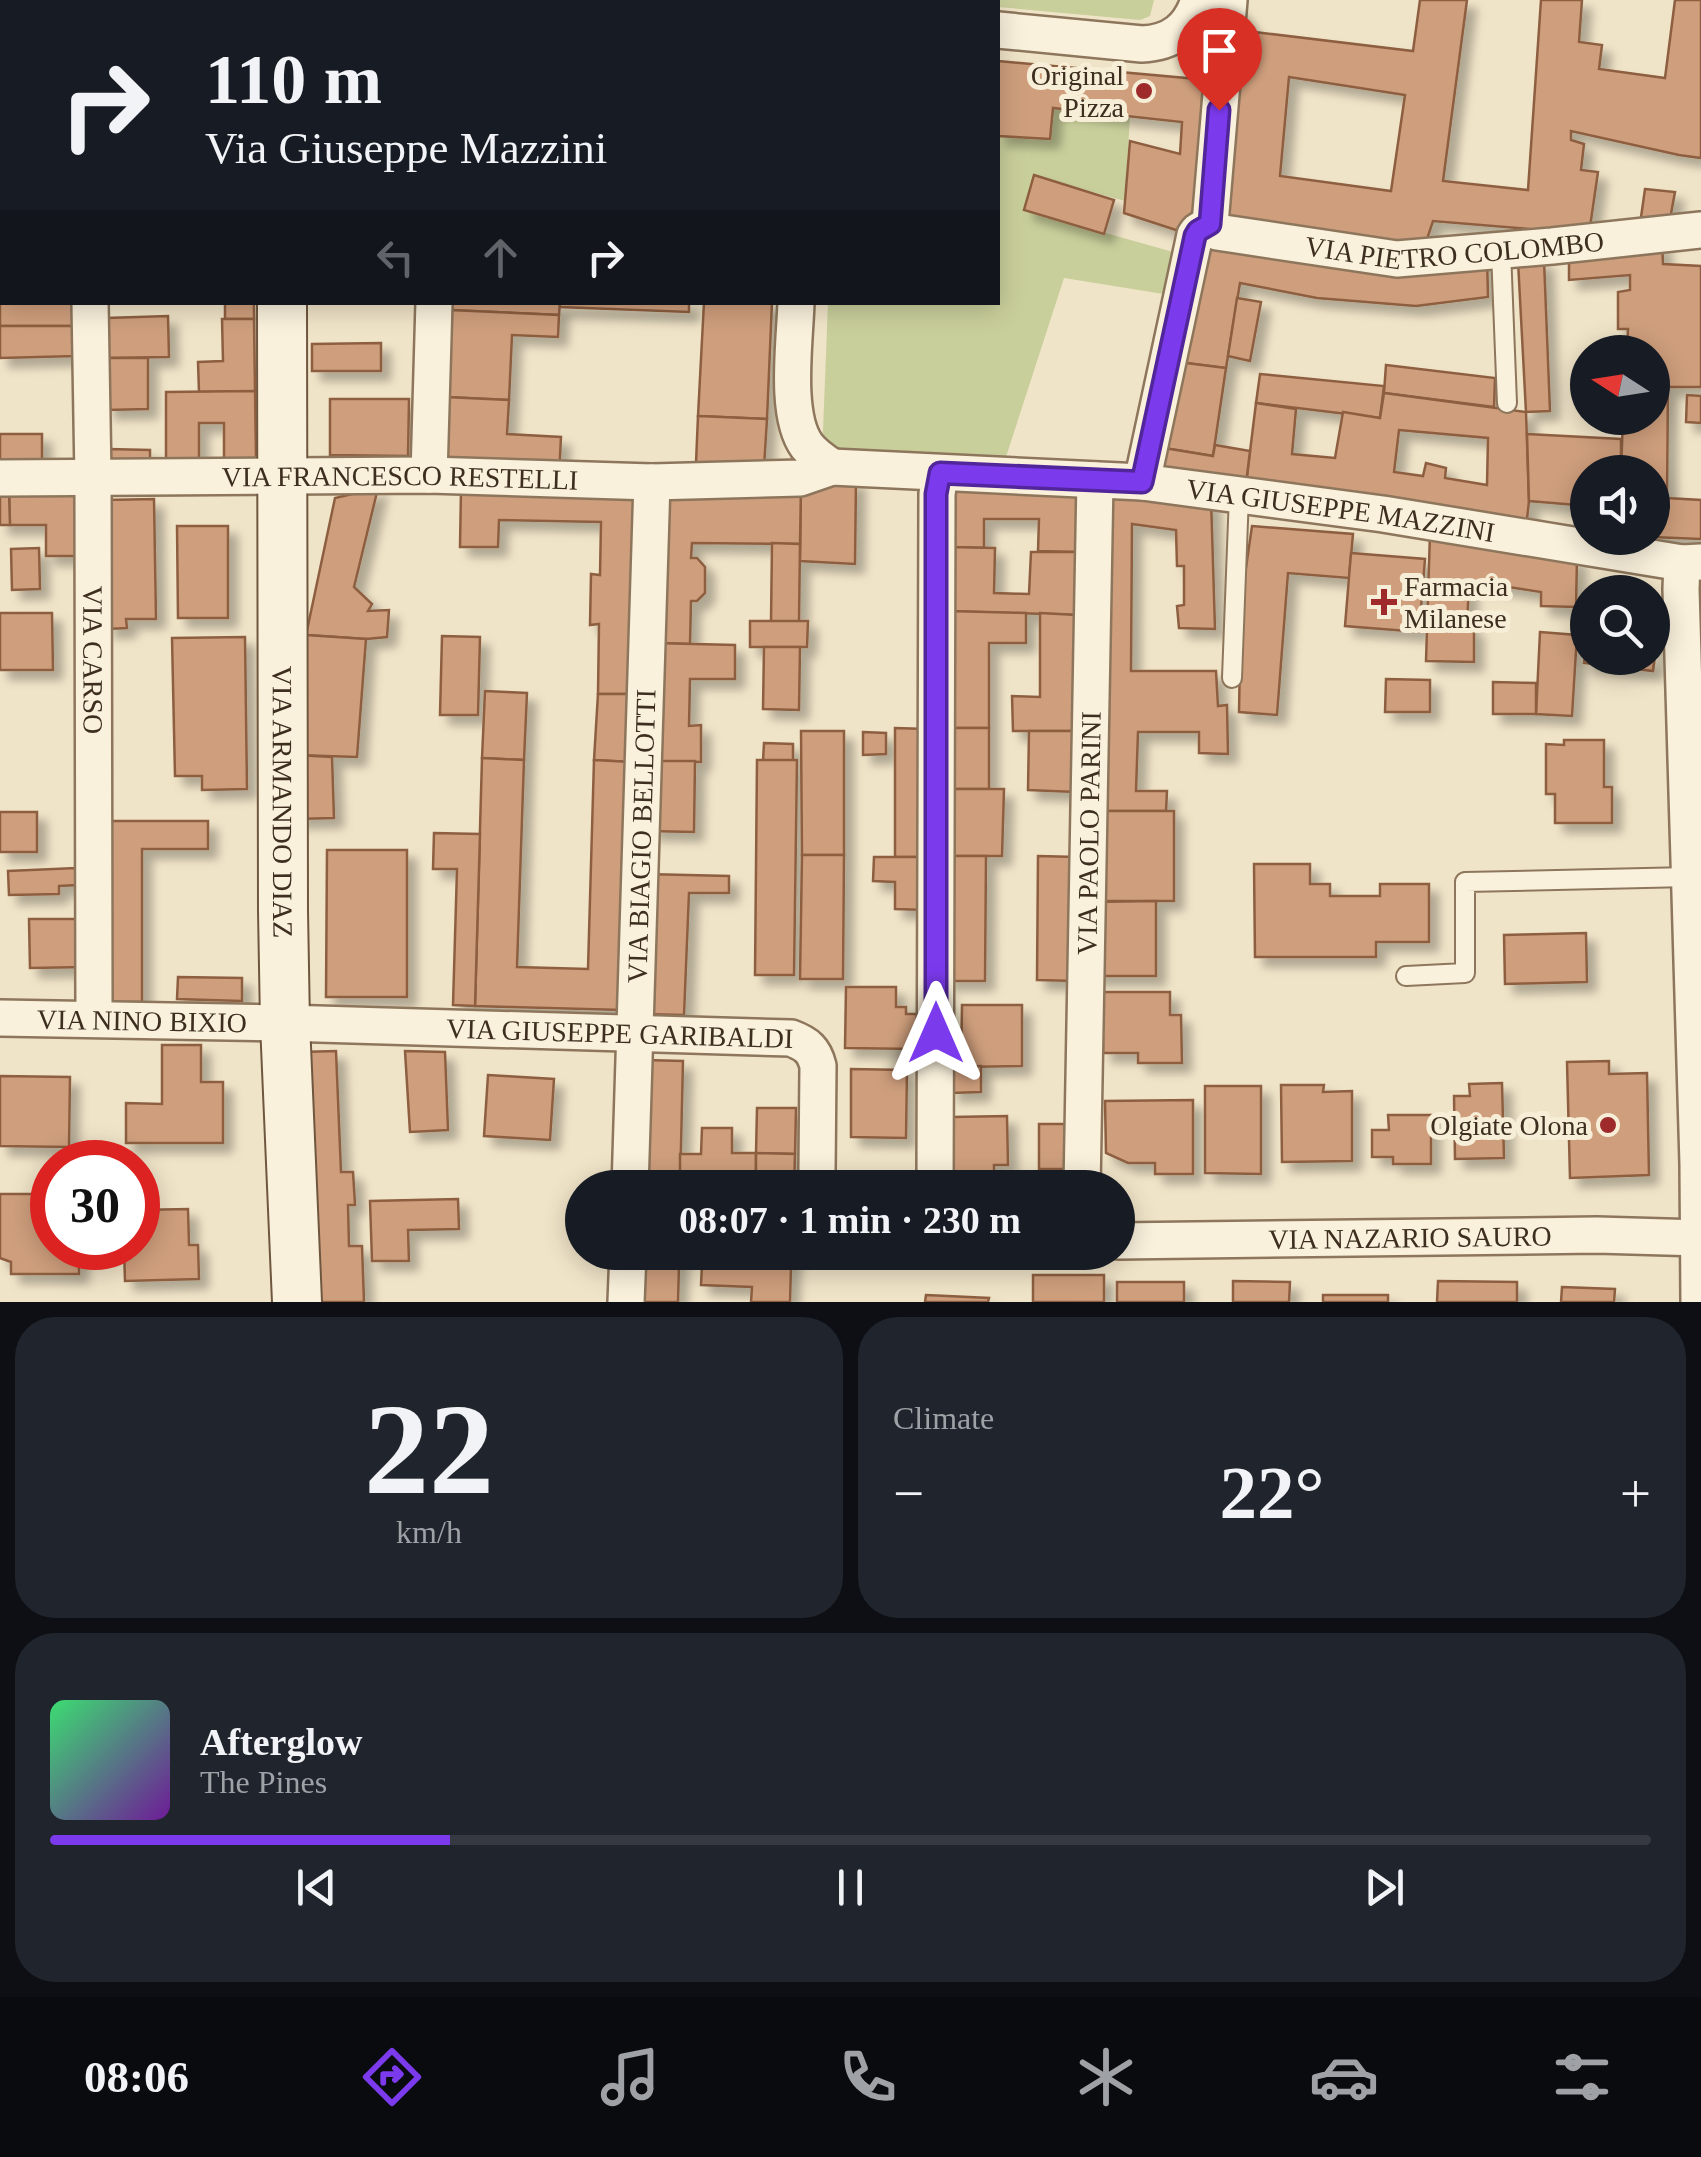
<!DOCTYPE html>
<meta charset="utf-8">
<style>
:root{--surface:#171b24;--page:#20242c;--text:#f1f3f6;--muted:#9ea1a6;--line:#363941;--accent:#7c3aed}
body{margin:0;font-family:Georgia,serif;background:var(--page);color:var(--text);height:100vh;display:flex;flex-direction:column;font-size:38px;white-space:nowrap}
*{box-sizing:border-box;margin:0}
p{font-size:32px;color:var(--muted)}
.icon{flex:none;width:55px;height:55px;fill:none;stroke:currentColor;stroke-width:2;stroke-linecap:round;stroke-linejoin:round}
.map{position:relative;height:1302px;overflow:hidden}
.panel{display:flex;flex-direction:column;gap:15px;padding:15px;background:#0d0f14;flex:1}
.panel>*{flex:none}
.guide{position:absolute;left:0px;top:0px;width:1000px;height:305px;box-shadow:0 5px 25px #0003;background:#171b24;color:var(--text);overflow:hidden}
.needle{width:65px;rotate:282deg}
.controls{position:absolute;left:1570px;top:335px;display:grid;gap:20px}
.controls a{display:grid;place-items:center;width:100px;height:100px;border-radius:50%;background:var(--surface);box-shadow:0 5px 25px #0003;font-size:50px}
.speed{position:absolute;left:30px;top:1140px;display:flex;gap:20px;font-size:50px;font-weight:700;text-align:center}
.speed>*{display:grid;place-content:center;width:130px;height:130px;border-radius:50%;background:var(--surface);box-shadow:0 5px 25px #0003;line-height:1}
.speed .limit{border:15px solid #d22;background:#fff;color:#111}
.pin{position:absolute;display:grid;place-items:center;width:85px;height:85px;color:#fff;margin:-102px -42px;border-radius:50% 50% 50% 0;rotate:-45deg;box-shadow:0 0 10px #0007}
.pin .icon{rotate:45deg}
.me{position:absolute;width:110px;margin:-55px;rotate:0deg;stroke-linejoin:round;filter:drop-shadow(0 0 8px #0008)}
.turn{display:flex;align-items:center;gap:35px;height:210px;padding:0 40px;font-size:45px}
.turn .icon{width:130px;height:130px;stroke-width:2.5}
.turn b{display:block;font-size:70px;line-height:85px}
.lanes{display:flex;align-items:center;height:95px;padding:0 40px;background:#0003;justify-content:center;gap:50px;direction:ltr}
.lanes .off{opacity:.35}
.big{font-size:75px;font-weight:700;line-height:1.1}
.panel .tile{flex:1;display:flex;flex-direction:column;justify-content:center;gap:15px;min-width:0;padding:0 35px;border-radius:40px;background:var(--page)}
.panel .dial{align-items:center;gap:0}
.dial b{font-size:130px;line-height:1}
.song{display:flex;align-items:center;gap:30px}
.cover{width:120px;height:120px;border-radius:15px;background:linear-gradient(135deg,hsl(140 70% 55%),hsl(280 70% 35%))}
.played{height:10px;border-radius:5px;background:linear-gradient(90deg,var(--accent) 25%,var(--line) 25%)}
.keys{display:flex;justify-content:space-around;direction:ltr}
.heat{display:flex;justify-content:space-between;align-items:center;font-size:55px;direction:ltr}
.panel .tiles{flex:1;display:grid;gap:15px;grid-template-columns:1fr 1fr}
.tile:last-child{grid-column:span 2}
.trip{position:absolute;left:565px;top:1170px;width:570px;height:100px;border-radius:50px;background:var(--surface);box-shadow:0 5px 25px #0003;font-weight:700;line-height:100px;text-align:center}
.tab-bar{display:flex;height:160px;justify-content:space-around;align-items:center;background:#090b0e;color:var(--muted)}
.tab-bar .icon{width:70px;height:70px}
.tab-bar .active{color:var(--accent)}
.tab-bar b{font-size:45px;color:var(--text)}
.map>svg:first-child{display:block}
.green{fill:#c9cf9b}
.building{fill:#cf9f7d;stroke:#8d5f41;stroke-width:2.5;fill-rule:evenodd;filter:url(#shadow)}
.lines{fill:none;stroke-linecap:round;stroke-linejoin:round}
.lane-casing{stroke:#8d765c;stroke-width:22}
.street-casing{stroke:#8d765c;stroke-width:40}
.secondary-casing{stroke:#6f573f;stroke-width:52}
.lane{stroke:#faf1dc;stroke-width:18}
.street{stroke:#faf1dc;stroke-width:35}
.secondary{stroke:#faf1dc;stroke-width:48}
.route-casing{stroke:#51269a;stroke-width:25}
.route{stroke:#7c3aed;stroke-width:18}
.poi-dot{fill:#9e2a2b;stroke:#f7eed8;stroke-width:4}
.labels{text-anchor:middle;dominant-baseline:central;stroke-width:10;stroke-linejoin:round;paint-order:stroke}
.poi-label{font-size:28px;fill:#3d2e20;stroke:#f7eed8;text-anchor:end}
.street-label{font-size:28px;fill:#3d2e20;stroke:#f7eed8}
</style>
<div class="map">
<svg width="1701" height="1302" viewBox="0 0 1701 1302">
<defs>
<filter id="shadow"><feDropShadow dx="9" dy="9" stdDeviation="5" flood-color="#0004"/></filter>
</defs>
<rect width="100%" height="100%" fill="#f0e4c8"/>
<g class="green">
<polygon points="910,0 1154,0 1150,16 1140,20 998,7 998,2"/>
<polygon points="1053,108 1130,116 1125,201 1035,176 1024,210 1191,257 1182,297 1064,278 1005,460 822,456 828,303 998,302 998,136 1049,139"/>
</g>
<g class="building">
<rect x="16" y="0" width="68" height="2"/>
<rect x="799" y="0" width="60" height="2"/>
<path d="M1420 0H1467L1443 181 1528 190 1541 0H1582L1579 42 1602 45 1599 69 1665 78 1675 0H1701V158L1679 155 1571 131V140L1584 144 1581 170 1598 172 1589 234 1433 221 1424 248 1224 227 1246 31 1413 51ZM1289 77 1405 95 1391 191 1280 176Z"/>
<polygon points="998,61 1219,81 1204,212 1193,210 1182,232 1124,213 1130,141 1180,154 1182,122 1053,108 1050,139 998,136"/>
<polygon points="1034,175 1114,200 1104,234 1024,210"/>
<polygon points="1645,189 1675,192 1670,219 1641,217"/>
<polygon points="1201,237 1487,257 1488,297 1416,306 1317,298 1240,283 1226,368 1178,362"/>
<polygon points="1662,242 1663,264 1701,266 1701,387 1668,387 1667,498 1701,500 1701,539 1652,537 1652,472 1621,472 1623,418 1652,418 1652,352 1627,352 1628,329 1618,329 1618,292 1630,290 1630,275 1569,280 1569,251"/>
<polygon points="1544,260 1550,411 1526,412 1518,261"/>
<polygon points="0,286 2,286 2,302 75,302 75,326 0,326"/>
<polygon points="1237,298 1261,302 1250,361 1228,356"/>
<rect x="225" y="302" width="29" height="17"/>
<polygon points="450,302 560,302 559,315 450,310"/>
<polygon points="560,302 689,302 689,312 560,307"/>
<polygon points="704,302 772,302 767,419 698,416"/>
<polygon points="450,310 559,315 558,337 512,335 509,400 445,397"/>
<polygon points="168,316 169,357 106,358 106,318"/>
<polygon points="222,319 254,319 255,391 199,392 198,362 223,361"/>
<polygon points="0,326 75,326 76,356 0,358"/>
<polygon points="381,343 381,371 312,371 312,344"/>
<polygon points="106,358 148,358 148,409 106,410"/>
<polygon points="1178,362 1226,368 1213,456 1164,448"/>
<polygon points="1386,365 1495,378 1494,407 1384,393"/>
<polygon points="1260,374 1384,386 1380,418 1256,403"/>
<polygon points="255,391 256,459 224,459 224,423 199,423 199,461 166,461 166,392"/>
<path d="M1384 393 1526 412 1529 501 1526 528 1246 484 1256 403 1296 409 1292 454 1335 458 1343 412 1380 418ZM1399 430 1488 438 1487 485 1445 478 1446 468 1426 463 1423 476 1394 472Z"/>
<polygon points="1687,395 1701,396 1701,423 1686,422"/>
<polygon points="445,397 509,400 507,434 561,437 559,475 442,469"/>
<polygon points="330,399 409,399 408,456 330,455"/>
<polygon points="698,416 767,419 764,467 696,463"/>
<rect x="0" y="434" width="42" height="28"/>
<polygon points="1527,434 1621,439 1621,472 1588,472 1588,506 1529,501"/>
<polygon points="1215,445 1250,451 1246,484 1159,477 1164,448 1213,456"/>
<polygon points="108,449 150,450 150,463 107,462"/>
<polygon points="856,479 855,564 800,561 801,484"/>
<polygon points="950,479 1077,480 1077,552 1038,551 1039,519 984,519 984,548 949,547"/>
<polygon points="801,484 800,544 692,543 691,558 697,558 705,567 705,593 697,601 691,601 690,644 653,643 658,505 672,489"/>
<polygon points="1098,487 1211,498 1215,629 1179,628 1177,606 1184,605 1184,566 1177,566 1176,530 1132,524 1131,671 1216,671 1218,706 1227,705 1228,754 1199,753 1199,732 1138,732 1136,791 1167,791 1166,811 1093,811"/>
<polygon points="378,488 354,587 372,604 368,611 389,610 387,637 366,639 306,635 335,498"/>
<polygon points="461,490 635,493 632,694 598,694 599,624 590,625 591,574 600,575 601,522 499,520 498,547 460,547"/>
<polygon points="76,491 77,556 46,556 46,525 10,525 9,492"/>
<polygon points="0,492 9,492 10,525 0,525"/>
<polygon points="154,499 156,619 126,619 127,628 106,629 104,500"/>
<polygon points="177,526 228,526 228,618 178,618"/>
<polygon points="1252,526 1353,534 1349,578 1288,573 1277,715 1239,712 1241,602"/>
<polygon points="1430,533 1577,558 1576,607 1541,606 1541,592 1469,581 1467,628 1474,628 1474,662 1426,661"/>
<polygon points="772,543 800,544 799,622 771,622"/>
<polygon points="949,547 995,548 994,593 1029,594 1031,552 1077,552 1077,615 948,611"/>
<polygon points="39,548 40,589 12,590 11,549"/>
<polygon points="1351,553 1425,559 1419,632 1345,626"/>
<polygon points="1652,609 1661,610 1653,671 1584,663 1588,632 1588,658 1652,658"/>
<polygon points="948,611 1026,613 1026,643 989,643 989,728 948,728"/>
<polygon points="0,613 52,613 53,670 0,670"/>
<polygon points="1040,613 1077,615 1076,731 1013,731 1012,696 1040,697"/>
<polygon points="750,621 808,621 807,647 750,647"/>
<polygon points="1540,632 1577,635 1572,716 1536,714"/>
<polygon points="306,635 366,639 357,757 295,755"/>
<polygon points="442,636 480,637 478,715 440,715"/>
<polygon points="245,637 247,789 202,790 202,776 175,776 172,638"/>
<polygon points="653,643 735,645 735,679 690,679 689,726 701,725 701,762 652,761"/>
<polygon points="764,647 800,647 799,710 763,709"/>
<polygon points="1386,679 1430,680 1430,712 1385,712"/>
<polygon points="1493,682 1536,683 1536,714 1493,714"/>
<polygon points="485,691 527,693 524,760 482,758"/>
<polygon points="598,694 632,694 631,762 594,760"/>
<polygon points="895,728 926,729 927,857 895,857"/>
<polygon points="948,728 989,728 989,789 947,789"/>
<polygon points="801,731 844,731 844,855 802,855"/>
<polygon points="1029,731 1076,731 1076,792 1028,790"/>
<polygon points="863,732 886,733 886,754 863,755"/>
<polygon points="1564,740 1604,740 1604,787 1612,787 1612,823 1555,823 1555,794 1546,794 1546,744 1564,745"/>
<polygon points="764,743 793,744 793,761 763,761"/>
<polygon points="295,755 332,757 334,818 295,819"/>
<polygon points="482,758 524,760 517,967 588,969 594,760 631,762 623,1010 475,1006"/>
<polygon points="757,760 797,760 794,975 755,975"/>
<polygon points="652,761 695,761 694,832 649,831"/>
<polygon points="947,789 1004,789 1002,856 947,856"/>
<polygon points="1104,811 1174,811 1174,901 1103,901"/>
<rect x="0" y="812" width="37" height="40"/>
<polygon points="107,821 208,821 208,849 142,849 142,1002 107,1002"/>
<polygon points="434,833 480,834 475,1006 453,1005 457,869 433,869"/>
<polygon points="327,850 407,850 407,997 326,997"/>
<polygon points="802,855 844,855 843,979 800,979"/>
<polygon points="947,856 986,856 985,981 945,981"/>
<polygon points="1038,856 1077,857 1076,981 1037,980"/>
<polygon points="874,857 927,857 927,910 895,909 895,882 873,881"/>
<polygon points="1254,864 1310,864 1310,884 1330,884 1330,896 1380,896 1380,884 1429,884 1429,942 1376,942 1376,957 1255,957"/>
<polygon points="76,868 77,885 59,886 59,894 9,895 8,871"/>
<polygon points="645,874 729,876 729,893 689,893 684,1015 644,1014"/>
<polygon points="1156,901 1156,976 1092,976 1092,902"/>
<polygon points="29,919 83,919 84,967 30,968"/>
<polygon points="1586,933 1587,982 1505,984 1504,935"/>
<polygon points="178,977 242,978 242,1001 177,999"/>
<polygon points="846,987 896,987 896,1007 906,1007 906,1014 917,1014 916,1049 845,1048"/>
<polygon points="1102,992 1170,992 1170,1015 1181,1015 1182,1063 1138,1063 1138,1053 1103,1053"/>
<polygon points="962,1005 1022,1005 1022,1066 961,1067"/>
<polygon points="162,1045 201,1045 201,1082 223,1082 223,1143 126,1143 126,1103 162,1104"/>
<polygon points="336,1051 341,1172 353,1172 355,1205 348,1205 349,1246 362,1246 364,1302 311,1302 301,1052"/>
<polygon points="405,1051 445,1052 448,1130 410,1132"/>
<polygon points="644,1060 683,1061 680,1188 641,1188"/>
<polygon points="1609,1061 1609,1074 1647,1073 1649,1175 1570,1178 1567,1062"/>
<polygon points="981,1066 981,1092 950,1093 950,1067"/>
<polygon points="851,1069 907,1070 906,1138 851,1137"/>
<polygon points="488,1075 554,1079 550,1140 484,1136"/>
<polygon points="0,1076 70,1077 69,1147 0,1146"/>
<polygon points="1502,1083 1504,1158 1455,1159 1454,1096 1470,1096 1469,1084"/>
<polygon points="1281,1085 1324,1085 1323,1092 1352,1091 1352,1161 1282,1162"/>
<polygon points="1205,1086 1261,1086 1261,1174 1205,1173"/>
<polygon points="1193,1100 1193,1174 1155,1174 1155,1163 1128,1163 1106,1153 1105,1101"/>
<polygon points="757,1108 796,1108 795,1154 756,1153"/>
<polygon points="1388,1115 1431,1115 1431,1164 1393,1164 1393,1157 1372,1157 1372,1130 1389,1130"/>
<polygon points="1007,1116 1008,1165 994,1165 994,1186 963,1186 963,1176 952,1177 952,1117"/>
<rect x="1039" y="1124" width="30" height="45"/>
<polygon points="702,1128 732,1128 732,1153 756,1153 756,1183 680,1183 680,1154 701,1154"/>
<polygon points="756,1153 795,1154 794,1188 756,1188"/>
<polygon points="0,1194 52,1194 52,1248 79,1248 79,1274 11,1274 11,1262 0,1258"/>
<polygon points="458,1199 459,1229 408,1230 409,1261 372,1261 370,1201"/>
<polygon points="188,1209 189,1245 198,1245 199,1279 125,1281 124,1248 138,1248 138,1210"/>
<rect x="640" y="1252" width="39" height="13"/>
<polygon points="754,1252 792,1252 791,1267 754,1266"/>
<polygon points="702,1264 791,1267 790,1302 751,1302 752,1287 701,1285"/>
<polygon points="640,1265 679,1265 678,1302 640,1302"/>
<rect x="1033" y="1275" width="71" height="27"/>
<polygon points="1233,1281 1290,1282 1289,1302 1233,1302"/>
<polygon points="1438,1281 1517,1282 1517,1302 1437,1302"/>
<rect x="1117" y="1282" width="67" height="20"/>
<polygon points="1562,1287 1615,1289 1614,1302 1561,1302"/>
<polygon points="926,1295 989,1298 988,1302 925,1302"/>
<rect x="1323" y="1295" width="65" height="7"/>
</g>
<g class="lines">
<defs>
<g id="lane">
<polyline points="1501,251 1507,403"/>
<polyline points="1232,678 1239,495"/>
<polyline points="1406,976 1465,973 1465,882 1689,877"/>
</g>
<g id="street">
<polyline points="881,0 882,2"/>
<path d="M998 30 1142 44C1172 43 1190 28 1199 0"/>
<polyline points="0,34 2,33"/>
<polyline points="0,176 2,176"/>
<path id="s1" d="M1210 224 1217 232 1397 259 1552 246 1701 230"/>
<polyline points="1210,224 1229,0"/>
<path id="s2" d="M90 302 93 478 94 1018"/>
<path d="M796 302C795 341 784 415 807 446 814 455 823 461 832 467"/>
<polyline points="429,475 434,302"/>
<path id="s3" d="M0 478 429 475 652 482 800 478 832 467 1142 482 1383 514 1682 563 1701 562"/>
<polyline points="1142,482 1195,235 1198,231 1210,224"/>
<polyline points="1682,563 1681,589 1698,1164 1699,1302"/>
<path id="s4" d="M0 1018 285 1023 791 1038C807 1044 814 1050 818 1066L817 1171 819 1188"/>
<path id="s5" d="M630 1188 652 482"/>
<polyline points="935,1188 937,494 940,473"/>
<path id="s6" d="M1082 1188 1095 480"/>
<path id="s7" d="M1118 1241 1597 1235 1701 1238"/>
<polyline points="626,1302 628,1252"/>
</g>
<g id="secondary">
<polyline points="144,2 144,0"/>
<path id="s8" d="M282 302 283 911 285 1023 297 1302"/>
</g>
</defs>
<use href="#lane" class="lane-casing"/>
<use href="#street" class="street-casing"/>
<use href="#secondary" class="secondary-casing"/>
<use href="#lane" class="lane"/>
<use href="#street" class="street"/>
<use href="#secondary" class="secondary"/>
</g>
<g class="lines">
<defs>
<polyline id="route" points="936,1033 936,494 940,473 1142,482 1195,236 1198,231 1210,224 1219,110"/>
</defs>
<use href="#route" class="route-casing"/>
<use href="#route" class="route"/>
</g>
<g class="poi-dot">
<circle cx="1144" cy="91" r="10"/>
<path d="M1379 587h10v10h10v10h-10v10h-10v-10h-10v-10h10z"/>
<circle cx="1608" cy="1125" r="10"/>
</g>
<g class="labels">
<g class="poi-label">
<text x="1124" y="75">Original<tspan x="1124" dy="32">Pizza</tspan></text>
<text x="1404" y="586" text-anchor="start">Farmacia<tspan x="1404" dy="32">Milanese</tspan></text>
<text x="1588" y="1125">Olgiate Olona</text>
</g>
<g class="street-label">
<text stroke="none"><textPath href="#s1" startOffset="250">VIA PIETRO COLOMBO</textPath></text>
<text stroke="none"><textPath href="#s3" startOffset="400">VIA FRANCESCO RESTELLI</textPath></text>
<text stroke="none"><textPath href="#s3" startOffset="1345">VIA GIUSEPPE MAZZINI</textPath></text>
<text stroke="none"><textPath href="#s2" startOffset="358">VIA CARSO</textPath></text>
<text stroke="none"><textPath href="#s8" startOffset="500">VIA ARMANDO DIAZ</textPath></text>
<text stroke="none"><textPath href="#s6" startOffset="355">VIA PAOLO PARINI</textPath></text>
<text stroke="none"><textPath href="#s5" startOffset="352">VIA BIAGIO BELLOTTI</textPath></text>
<text stroke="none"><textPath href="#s4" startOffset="142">VIA NINO BIXIO</textPath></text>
<text stroke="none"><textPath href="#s4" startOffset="620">VIA GIUSEPPE GARIBALDI</textPath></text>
<text stroke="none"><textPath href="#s7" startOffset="292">VIA NAZARIO SAURO</textPath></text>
</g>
</g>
</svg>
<div class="controls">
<a><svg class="needle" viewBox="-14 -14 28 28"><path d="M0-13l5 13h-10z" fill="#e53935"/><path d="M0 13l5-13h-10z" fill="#9ea1a6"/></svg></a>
<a><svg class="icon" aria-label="sound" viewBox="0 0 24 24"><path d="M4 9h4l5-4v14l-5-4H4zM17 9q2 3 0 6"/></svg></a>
<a><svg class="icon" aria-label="search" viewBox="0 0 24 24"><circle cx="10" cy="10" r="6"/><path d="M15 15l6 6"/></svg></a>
</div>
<div class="speed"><div class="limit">30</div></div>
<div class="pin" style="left:1219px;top:110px;background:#d93025"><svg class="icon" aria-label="arrive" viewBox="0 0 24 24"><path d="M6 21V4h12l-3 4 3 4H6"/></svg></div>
<svg class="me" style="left:936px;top:1033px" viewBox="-20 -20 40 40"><path d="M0-17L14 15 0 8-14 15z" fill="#7c3aed" stroke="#fff" stroke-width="4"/></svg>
<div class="trip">08:07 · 1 min · 230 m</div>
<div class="guide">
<div class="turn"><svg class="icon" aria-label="right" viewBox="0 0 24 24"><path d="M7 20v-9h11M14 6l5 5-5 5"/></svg><div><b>110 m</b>Via Giuseppe Mazzini</div></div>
<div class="lanes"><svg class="icon off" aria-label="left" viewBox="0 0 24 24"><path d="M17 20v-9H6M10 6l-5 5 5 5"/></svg><svg class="icon off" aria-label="ahead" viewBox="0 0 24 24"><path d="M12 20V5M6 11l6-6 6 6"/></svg><svg class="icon" aria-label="right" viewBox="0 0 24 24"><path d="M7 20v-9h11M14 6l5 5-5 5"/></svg></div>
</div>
</div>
<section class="panel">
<div class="tiles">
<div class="tile dial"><b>22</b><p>km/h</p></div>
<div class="tile"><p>Climate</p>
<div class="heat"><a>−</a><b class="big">22°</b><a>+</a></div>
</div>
<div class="tile">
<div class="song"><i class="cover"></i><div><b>Afterglow</b><p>The Pines</p></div></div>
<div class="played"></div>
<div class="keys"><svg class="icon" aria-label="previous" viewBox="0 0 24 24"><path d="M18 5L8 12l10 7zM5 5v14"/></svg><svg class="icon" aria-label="pause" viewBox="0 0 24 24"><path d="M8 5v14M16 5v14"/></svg><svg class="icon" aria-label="next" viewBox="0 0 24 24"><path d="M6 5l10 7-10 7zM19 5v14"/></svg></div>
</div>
</div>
</section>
<nav class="tab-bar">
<b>08:06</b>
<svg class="icon active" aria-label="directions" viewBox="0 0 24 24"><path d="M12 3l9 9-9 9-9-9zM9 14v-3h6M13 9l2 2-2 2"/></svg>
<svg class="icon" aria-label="music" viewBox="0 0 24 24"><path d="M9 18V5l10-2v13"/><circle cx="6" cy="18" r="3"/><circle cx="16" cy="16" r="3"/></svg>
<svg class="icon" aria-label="phone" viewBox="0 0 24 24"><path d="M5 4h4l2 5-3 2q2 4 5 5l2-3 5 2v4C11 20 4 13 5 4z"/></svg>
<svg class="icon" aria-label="climate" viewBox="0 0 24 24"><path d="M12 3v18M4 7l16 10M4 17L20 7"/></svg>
<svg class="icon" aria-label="car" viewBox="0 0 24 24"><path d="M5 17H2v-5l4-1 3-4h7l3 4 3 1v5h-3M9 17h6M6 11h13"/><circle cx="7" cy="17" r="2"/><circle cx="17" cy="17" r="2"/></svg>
<svg class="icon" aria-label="filters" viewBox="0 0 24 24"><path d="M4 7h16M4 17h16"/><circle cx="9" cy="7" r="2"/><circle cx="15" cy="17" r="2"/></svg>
</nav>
